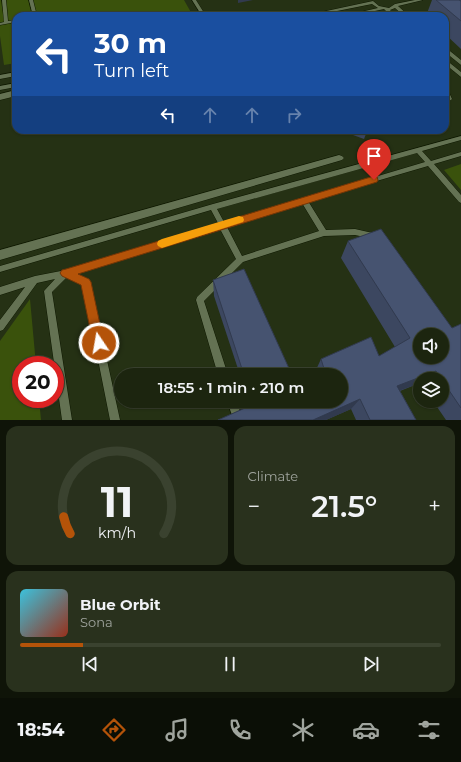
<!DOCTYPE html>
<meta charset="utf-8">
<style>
:root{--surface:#1c250f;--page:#29311d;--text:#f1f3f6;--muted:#a0a59e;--line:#3a422f;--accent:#b45309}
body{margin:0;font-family:Montserrat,sans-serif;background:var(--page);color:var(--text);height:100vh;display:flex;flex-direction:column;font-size:15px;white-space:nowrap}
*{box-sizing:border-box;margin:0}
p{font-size:13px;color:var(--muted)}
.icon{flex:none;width:22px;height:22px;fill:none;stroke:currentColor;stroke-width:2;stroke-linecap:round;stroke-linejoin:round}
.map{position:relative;height:420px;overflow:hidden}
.side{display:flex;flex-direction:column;gap:6px;padding:6px;background:#0f1408;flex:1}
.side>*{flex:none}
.guide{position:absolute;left:12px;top:12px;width:437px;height:122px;border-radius:12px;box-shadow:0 1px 3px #0004,0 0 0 1px var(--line);background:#1a4fa0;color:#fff;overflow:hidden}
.tools{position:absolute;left:413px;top:328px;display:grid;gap:8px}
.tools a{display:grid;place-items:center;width:36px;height:36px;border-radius:50%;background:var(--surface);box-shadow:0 1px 3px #0004,0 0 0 1px var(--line);font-size:20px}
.speed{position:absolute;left:12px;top:356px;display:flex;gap:8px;font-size:20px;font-weight:700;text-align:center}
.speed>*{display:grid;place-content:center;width:52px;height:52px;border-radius:50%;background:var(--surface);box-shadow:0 1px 3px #0004,0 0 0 1px var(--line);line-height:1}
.speed .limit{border:6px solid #d22;background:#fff;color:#111}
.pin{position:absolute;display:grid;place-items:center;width:34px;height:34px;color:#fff;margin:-41px -17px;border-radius:50% 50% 50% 0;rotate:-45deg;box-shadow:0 0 4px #0007}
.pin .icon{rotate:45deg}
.me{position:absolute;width:44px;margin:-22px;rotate:348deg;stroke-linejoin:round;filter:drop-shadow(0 0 3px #0008)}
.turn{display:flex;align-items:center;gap:14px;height:84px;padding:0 16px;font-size:18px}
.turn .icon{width:52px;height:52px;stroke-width:2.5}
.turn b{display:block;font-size:28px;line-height:34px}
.lanes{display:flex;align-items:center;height:38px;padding:0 16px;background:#0003;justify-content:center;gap:20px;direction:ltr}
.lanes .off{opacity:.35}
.big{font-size:30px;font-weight:600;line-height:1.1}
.side .card{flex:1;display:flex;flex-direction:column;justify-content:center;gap:6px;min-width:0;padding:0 14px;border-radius:12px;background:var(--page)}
.side .dial{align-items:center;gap:0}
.dial svg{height:104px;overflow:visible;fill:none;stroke:var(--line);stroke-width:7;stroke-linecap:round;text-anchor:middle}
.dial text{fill:var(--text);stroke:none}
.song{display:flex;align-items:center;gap:12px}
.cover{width:48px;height:48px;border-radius:6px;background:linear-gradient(135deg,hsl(190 70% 55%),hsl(10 70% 35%))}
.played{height:4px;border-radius:2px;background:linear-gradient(90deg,var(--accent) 15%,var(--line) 15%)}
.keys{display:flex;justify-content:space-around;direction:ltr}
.heat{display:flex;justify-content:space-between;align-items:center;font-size:22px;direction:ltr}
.side .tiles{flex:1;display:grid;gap:6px;grid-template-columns:1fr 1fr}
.card:last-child{grid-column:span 2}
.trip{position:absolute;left:114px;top:368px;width:234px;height:40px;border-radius:20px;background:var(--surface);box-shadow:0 1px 3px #0004,0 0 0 1px var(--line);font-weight:600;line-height:40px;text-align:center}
.tabs{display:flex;height:64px;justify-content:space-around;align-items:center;background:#0b0f06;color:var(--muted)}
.tabs .icon{width:28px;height:28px}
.tabs .selected{color:var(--accent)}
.tabs b{font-size:18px;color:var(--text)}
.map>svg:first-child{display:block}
.green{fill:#3a520c}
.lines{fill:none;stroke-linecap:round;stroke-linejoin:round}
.service-casing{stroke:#0e1800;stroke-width:1}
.pedestrian-casing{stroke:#0e1800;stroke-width:1}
.service{fill:#647253;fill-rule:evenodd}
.pedestrian{fill:#647253;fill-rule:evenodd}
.wall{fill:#3c4760}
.shaded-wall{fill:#313a4e}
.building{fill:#465370;stroke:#313a4e;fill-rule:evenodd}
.route{fill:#b45309;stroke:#753606}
.slow{fill:#f59e0b}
</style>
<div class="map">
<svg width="461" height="420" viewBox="0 0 461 420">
<rect width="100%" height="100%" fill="#253114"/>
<g class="green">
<polygon points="0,0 184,0 193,16 16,16 16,63 4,65 0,36"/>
<polygon points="461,164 461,190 444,170"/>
<polygon points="30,299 36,365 21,365 21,399 39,399 41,420 0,420 0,341"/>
</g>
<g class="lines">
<defs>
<g id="service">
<polygon points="2,0 6,0 8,21 16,20 16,22 0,25 0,23 4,22"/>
<polygon points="29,0 33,0 37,16 33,16"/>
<polygon points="192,0 196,0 206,16 202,16"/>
<polygon points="415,0 423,0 398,6 409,16 404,16 395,8 390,10 396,16 391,16 384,9 352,16 343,16 378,8 372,4 312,16 303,16 373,1 379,6 389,8 395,4"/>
<polygon points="445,47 461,60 461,65 445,52"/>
<polygon points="445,59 461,72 461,77 445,64"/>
<polygon points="16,72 16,76 0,79 0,75"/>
<polygon points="16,83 16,87 0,90 0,86"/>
<path d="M445 88 448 90 452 99 451 100 449 101C444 99 445 93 445 88Z"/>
<path d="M461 136V140L422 151 431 161 461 152V156L434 164 461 195V203L459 202 428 166 308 201 326 230 355 229 377 234 378 236 377 238 374 239 355 235 324 236 243 262 204 301 228 375H218L196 300 197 297 236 259 220 229 75 274 89 279 90 282 120 420H110L83 284 67 277 52 292 72 420H62L44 291 55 279 37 283 3 330 0 331V320L25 287 0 295V287L35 276 66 270 218 223 211 210 0 272V266L213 204ZM417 153 425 162 224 222 217 209ZM302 203 319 231 242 256 227 227Z"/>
<polygon points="227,401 237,401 241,415 239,418 236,420 233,418"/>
</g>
<g id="pedestrian">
<polygon points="16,90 16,96 0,100 0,94"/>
<polygon points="339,155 342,156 344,158 342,160 0,260 0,250"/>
</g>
</defs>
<use href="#service" class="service-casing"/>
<use href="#pedestrian" class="pedestrian-casing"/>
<use href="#service" class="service"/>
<use href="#pedestrian" class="pedestrian"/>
</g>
<g class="wall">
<polygon points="432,0 461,0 461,49 445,34 445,16 426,16"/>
<polygon points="354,130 383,130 383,131 370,135 366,134 364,139 353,135 355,130"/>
<polygon points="348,241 452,328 461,324 461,420 446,420 433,401 442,401 442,379 420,379 420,383 400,391 416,420 356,420 351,409 326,420 218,420 250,406 248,401 341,401 341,375 316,375 315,372 321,359 379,356 395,347 341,258"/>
<polygon points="213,280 292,375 240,375 214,296"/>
</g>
<g class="shaded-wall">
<polygon points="238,0 253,0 238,3"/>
<polygon points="372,130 383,130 383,131 370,135"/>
<polygon points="436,371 425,379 420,379 420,383 385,396 397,386"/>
<polygon points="360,399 351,409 326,420 313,420"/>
</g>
<g class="building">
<polygon points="436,0 459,0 461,1 461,21"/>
<path d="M381 229 452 328 461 324V408L442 380V379H441L436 371 397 386 416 420H370L360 399 313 420H218L254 404 253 401H341V375H326L321 359 371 337 379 356 410 338 348 241ZM420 335H442V357H420Z"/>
<polygon points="244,269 292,375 244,375 213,280"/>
</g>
<polygon class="route" points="374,176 377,177 378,180 377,182 78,274 89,279 91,282 104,343 103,347 99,349 95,347 93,343 81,285 62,276 60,273 62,270 66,269"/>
<polygon class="slow" points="239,216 243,217 244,220 243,222 162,248 158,246 157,244 158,241 162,239"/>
</svg>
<div class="tools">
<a><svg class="icon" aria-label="sound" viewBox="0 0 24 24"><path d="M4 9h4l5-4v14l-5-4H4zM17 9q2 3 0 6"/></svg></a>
<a><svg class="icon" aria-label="layers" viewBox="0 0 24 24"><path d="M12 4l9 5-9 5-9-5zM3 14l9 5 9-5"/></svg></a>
</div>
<div class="speed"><div class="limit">20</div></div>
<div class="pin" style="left:374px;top:180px;background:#d93025"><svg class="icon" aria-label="arrive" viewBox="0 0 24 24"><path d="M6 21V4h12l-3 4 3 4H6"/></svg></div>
<svg class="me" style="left:99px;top:343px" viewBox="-20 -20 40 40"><circle r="17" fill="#b45309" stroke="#fff" stroke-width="3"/><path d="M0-11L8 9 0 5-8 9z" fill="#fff"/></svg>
<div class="trip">18:55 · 1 min · 210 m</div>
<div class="guide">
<div class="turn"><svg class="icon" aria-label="left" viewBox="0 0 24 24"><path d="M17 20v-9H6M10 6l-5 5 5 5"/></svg><div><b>30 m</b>Turn left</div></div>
<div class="lanes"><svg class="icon" aria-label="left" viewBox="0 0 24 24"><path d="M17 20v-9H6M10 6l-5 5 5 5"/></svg><svg class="icon off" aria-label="ahead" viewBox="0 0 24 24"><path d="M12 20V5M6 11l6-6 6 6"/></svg><svg class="icon off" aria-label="ahead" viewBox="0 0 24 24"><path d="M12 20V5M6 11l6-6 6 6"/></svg><svg class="icon off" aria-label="right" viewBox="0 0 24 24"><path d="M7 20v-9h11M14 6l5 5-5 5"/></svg></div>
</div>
</div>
<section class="side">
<div class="tiles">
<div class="card dial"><svg viewBox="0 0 100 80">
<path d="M14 69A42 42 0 1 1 86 69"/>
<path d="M14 69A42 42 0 0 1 9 56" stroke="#b45309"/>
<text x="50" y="56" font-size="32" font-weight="700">11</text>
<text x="50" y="72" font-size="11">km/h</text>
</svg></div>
<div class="card"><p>Climate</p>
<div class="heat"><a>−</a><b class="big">21.5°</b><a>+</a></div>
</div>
<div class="card">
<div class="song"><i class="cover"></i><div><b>Blue Orbit</b><p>Sona</p></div></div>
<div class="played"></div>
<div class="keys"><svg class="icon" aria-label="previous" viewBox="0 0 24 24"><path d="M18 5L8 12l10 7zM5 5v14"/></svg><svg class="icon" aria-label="pause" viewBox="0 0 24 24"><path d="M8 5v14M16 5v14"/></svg><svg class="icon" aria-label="next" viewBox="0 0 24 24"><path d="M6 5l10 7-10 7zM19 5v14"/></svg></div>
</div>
</div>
</section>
<nav class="tabs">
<b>18:54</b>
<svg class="icon selected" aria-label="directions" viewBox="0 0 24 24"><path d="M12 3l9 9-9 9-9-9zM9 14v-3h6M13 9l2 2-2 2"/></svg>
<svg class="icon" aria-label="music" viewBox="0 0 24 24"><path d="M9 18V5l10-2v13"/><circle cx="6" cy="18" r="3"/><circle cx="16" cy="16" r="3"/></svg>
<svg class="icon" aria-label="phone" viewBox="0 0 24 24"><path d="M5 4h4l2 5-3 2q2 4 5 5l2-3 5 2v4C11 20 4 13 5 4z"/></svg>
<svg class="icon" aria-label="climate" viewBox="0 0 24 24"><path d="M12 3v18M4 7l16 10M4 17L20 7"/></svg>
<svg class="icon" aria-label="car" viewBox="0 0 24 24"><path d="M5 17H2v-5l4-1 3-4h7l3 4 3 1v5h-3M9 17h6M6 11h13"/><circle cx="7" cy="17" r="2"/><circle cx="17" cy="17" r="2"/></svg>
<svg class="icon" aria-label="filters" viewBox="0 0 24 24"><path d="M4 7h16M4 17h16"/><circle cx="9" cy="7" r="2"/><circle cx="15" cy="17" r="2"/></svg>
</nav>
